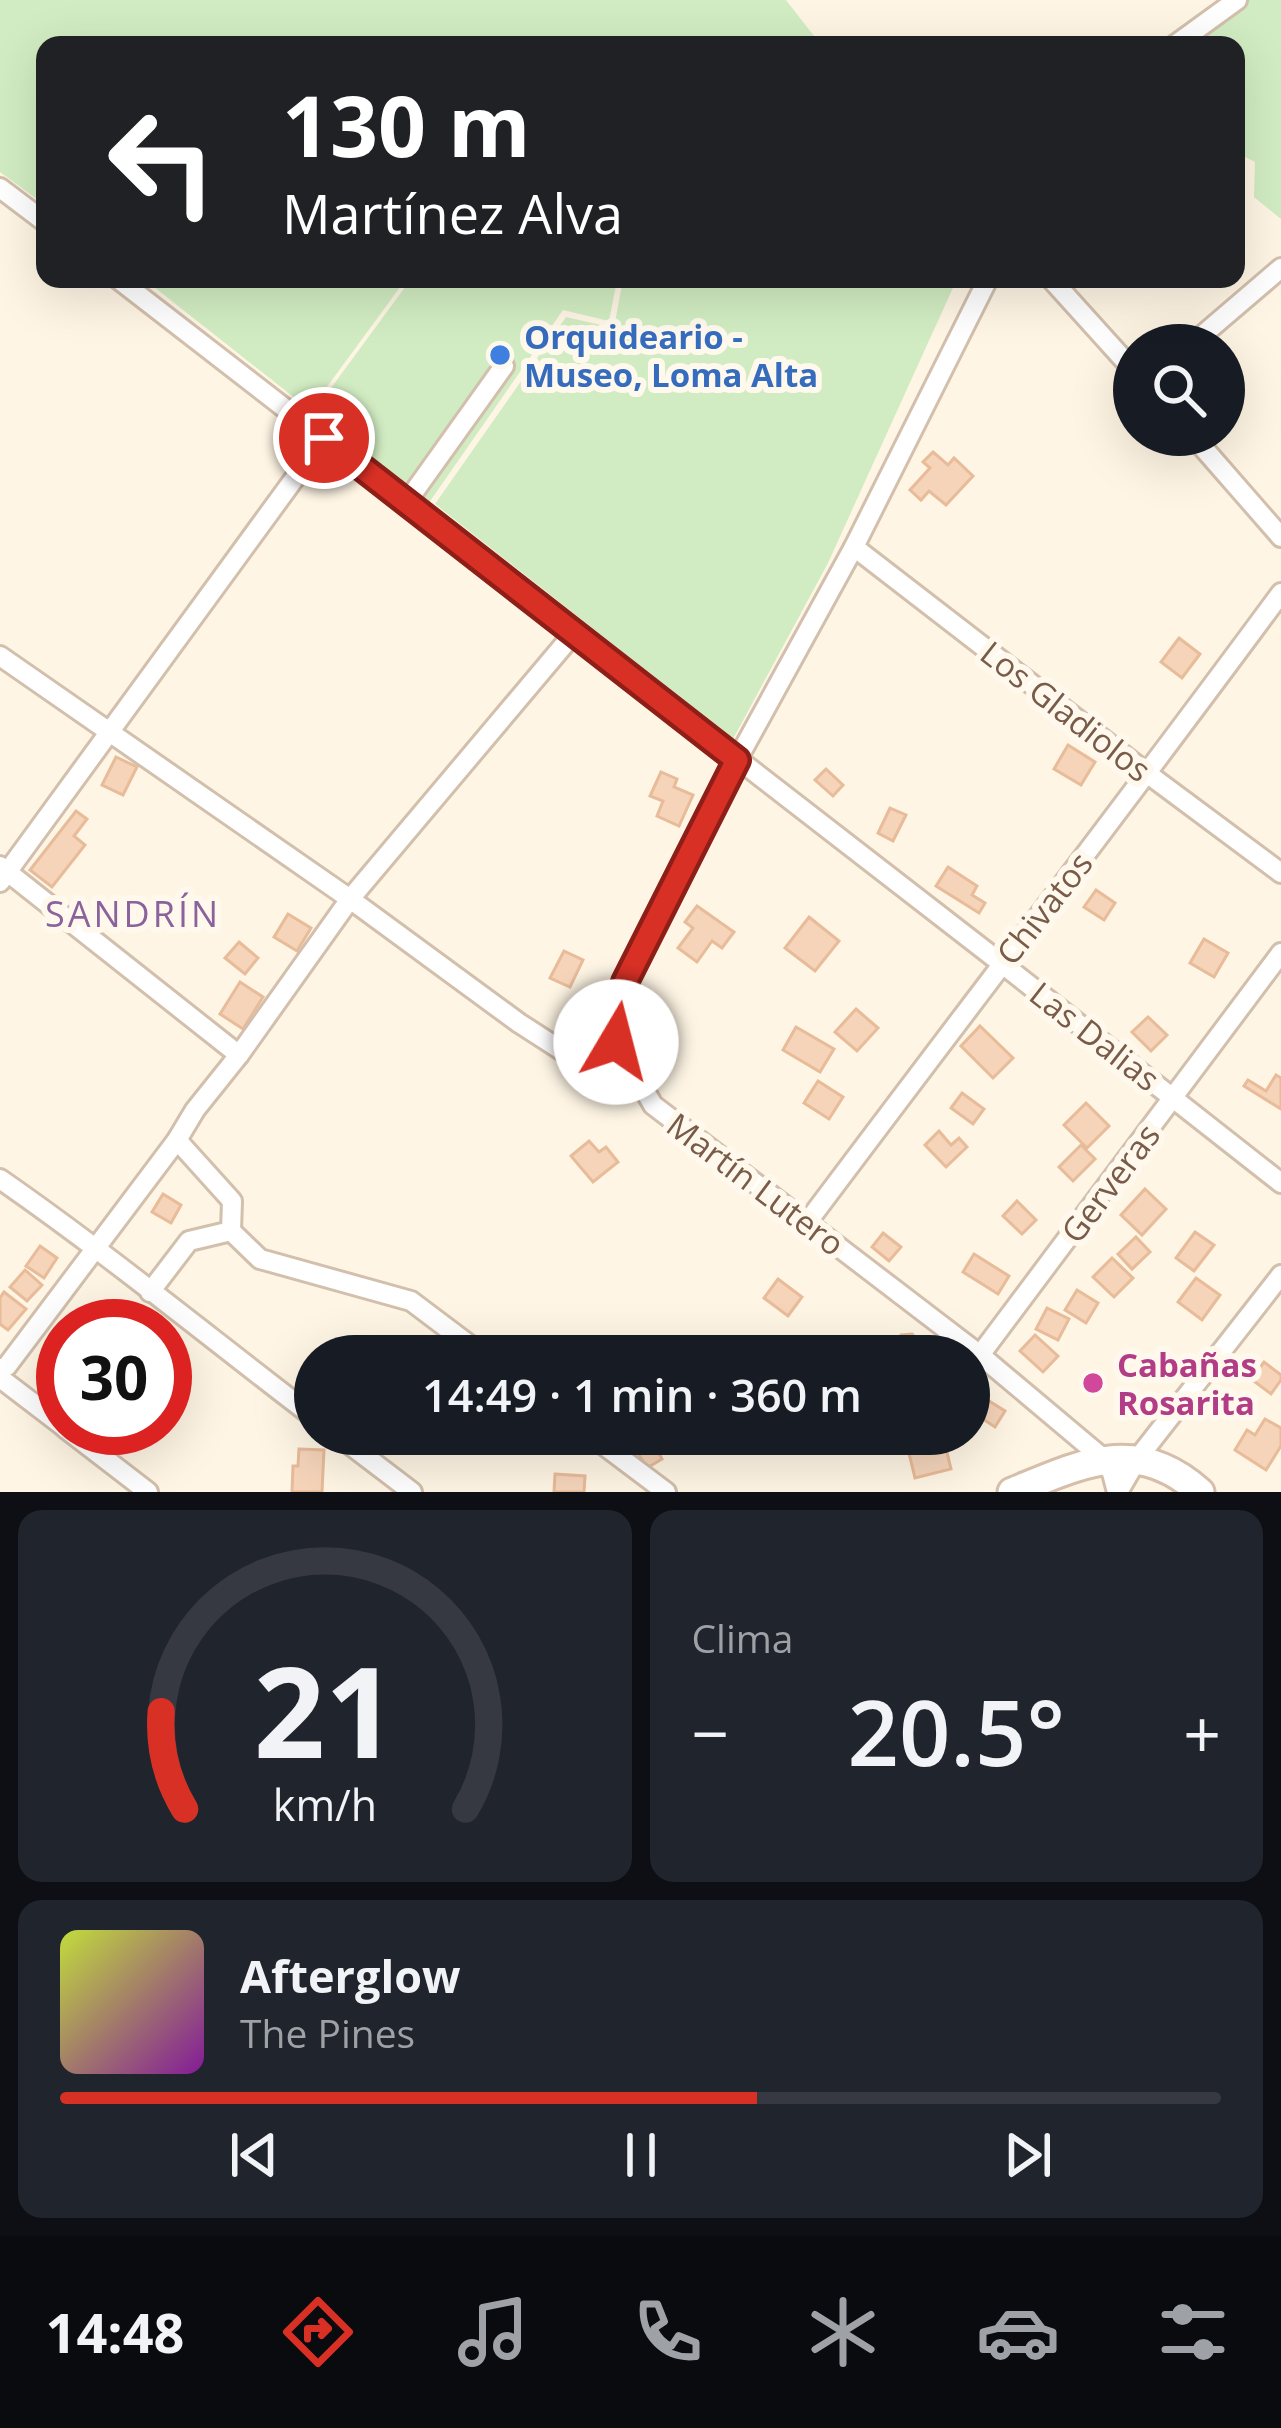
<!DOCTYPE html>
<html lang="es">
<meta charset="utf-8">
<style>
:root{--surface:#171b24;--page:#20242c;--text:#f1f3f6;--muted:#9ea1a6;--line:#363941;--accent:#d93025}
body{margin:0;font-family:"Open Sans",sans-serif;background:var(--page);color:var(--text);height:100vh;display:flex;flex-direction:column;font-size:45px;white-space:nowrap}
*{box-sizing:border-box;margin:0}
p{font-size:39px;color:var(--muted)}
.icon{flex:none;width:66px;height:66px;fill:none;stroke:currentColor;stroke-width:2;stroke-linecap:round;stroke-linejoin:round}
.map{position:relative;height:1492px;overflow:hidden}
.side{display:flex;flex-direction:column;gap:18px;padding:18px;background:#0d0f14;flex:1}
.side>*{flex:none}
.guide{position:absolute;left:36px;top:36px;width:1209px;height:252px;border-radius:24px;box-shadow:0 12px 48px #0002;background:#202124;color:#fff;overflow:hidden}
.buttons{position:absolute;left:1113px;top:324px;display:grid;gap:24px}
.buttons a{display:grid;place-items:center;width:132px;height:132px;border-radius:50%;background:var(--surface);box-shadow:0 12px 48px #0002;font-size:60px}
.speed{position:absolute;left:36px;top:1299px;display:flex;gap:24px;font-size:60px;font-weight:700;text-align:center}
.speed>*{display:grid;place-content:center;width:156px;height:156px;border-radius:50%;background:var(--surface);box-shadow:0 12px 48px #0002;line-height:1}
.speed .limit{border:18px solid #d22;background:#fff;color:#111}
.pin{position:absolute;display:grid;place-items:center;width:102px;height:102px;color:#fff;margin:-51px;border:6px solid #fff;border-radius:50%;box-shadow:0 3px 12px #0007}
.me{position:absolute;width:132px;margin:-66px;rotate:8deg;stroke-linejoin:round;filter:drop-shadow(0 0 9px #0008)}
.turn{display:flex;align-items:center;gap:42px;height:252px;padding:0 48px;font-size:54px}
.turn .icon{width:156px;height:156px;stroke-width:2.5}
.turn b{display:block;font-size:84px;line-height:102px}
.big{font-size:90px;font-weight:600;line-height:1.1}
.side .widget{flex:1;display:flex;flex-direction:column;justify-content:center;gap:18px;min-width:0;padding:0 42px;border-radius:24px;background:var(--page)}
.side .dial{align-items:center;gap:0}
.dial svg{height:312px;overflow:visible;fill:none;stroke:var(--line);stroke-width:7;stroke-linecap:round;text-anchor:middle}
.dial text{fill:var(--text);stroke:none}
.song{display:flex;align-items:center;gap:36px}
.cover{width:144px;height:144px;border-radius:18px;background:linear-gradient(135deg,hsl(70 70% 55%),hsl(290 70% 35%))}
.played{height:12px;border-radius:6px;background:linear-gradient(90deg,var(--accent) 60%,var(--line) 60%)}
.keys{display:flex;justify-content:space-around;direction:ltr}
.heat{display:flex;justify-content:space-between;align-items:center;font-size:66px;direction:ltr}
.side .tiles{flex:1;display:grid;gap:18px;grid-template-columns:1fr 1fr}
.widget:last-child{grid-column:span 2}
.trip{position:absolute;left:294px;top:1335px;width:696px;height:120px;border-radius:60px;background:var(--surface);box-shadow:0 12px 48px #0002;font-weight:600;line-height:120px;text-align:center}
.menu{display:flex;height:192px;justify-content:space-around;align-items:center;background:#090b0e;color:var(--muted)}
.menu .icon{width:84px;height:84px}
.menu .selected{color:var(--accent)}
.menu b{font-size:54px;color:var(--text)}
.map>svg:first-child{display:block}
.green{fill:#d1ecc2}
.building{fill:#f5d4ba;stroke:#e8bb99;stroke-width:3}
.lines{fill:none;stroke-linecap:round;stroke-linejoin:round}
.street-casing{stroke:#d2bfac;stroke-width:24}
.secondary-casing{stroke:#d5bfaa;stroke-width:33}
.street{stroke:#fff;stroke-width:18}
.secondary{stroke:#fff;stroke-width:27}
.route-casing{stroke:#8d1f18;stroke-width:30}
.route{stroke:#d93025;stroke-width:21}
.shop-dot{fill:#3f7fe0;stroke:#fff8ec;stroke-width:4.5}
.hotel-dot{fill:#d1479c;stroke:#fff8ec;stroke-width:4.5}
.labels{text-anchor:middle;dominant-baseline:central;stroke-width:12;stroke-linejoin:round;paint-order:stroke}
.shop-label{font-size:33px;font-weight:bold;fill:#366cbe;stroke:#fff8ec;text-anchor:start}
.street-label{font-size:33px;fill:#785b48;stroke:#fff8ec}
.hotel-label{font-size:33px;font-weight:bold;fill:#b23c85;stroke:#fff8ec;text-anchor:start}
.neighbourhood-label{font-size:36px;letter-spacing:3px;fill:#8b639c;stroke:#fff8ec}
</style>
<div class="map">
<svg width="1281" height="1492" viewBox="0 0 1281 1492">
<rect width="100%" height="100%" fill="#fef5e4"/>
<g class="green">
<polygon points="0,0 786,0 821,45 45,45 45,205 0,172"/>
<polygon points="1228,0 1281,0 1281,219 1254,197 1255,162 1236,152 1236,45 1178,45"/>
<polygon points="144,279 406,279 310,410"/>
<polygon points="411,279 617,280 609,321 563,310 426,507 309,418"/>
<polygon points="623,279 957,279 828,563 733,739 435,504 566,317 614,328"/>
</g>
<g class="building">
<polygon points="933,452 948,465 954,458 973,476 946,505 929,491 921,500 910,490 930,468 923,462"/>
<polygon points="1179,638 1200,654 1182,678 1161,662"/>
<polygon points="1068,745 1095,762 1081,785 1054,769"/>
<polygon points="116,757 137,767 123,795 102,785"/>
<polygon points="826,769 843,785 833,796 815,780"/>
<polygon points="661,772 677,779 674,787 693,795 679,826 657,816 663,801 650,796"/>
<polygon points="890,808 906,815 893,841 878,833"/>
<polygon points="76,811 87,819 74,836 85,845 52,887 30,870"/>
<polygon points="948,867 977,886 972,895 985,903 979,913 936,886"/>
<polygon points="1096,890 1115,903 1104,920 1084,907"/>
<polygon points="697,906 734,932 722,948 712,941 697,962 678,948 693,928 685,922"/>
<polygon points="288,914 311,928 297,951 274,937"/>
<polygon points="809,917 839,941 815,971 785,948"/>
<polygon points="1204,939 1228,953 1214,977 1190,963"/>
<polygon points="239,942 258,958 245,974 225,958"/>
<polygon points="564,951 583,960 570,987 550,978"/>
<polygon points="240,982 263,997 243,1029 220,1014"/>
<polygon points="856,1009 878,1028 857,1051 835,1032"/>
<polygon points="1148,1017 1167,1035 1151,1051 1132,1032"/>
<polygon points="980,1026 1013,1058 993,1078 961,1046"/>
<polygon points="796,1027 834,1049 820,1072 783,1050"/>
<polygon points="1276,1075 1281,1078 1281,1109 1244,1086 1248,1080 1266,1091"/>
<polygon points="818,1081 843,1097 829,1119 804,1103"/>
<polygon points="962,1093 984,1109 973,1124 951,1108"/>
<polygon points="1086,1103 1109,1126 1087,1148 1064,1125"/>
<polygon points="939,1131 951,1145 959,1138 967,1147 946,1167 925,1145"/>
<polygon points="589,1141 599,1152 606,1147 618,1162 593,1182 571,1156"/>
<polygon points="1081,1145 1095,1159 1073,1181 1059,1167"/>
<polygon points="1145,1189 1166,1209 1142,1235 1121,1215"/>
<polygon points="163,1194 181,1205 171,1223 152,1212"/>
<polygon points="1017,1201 1036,1220 1022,1234 1003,1216"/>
<polygon points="1195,1232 1214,1245 1194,1271 1176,1258"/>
<polygon points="883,1233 901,1247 889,1261 872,1247"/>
<polygon points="1136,1237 1150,1252 1132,1269 1118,1254"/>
<polygon points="40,1246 57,1258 44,1278 26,1266"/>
<polygon points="974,1254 1009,1276 998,1294 963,1272"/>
<polygon points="1112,1258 1133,1278 1114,1297 1093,1277"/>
<polygon points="25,1270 42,1285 27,1301 10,1287"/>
<polygon points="1196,1278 1220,1295 1202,1320 1178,1302"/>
<polygon points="778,1279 802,1297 788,1316 764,1298"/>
<polygon points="1077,1290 1098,1303 1086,1323 1065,1310"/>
<polygon points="4,1292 26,1309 8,1330 0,1324 0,1298"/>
<polygon points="1047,1308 1069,1319 1058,1340 1036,1329"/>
<polygon points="912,1334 919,1342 917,1354 920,1356 885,1356 901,1335"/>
<polygon points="1035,1335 1058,1356 1043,1372 1020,1351"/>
<polygon points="1264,1362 1281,1375 1281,1380 1271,1394 1251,1379"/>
<polygon points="978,1394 1005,1411 995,1427 969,1410"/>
<polygon points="1265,1419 1281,1428 1281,1446 1266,1470 1235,1450 1247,1430 1255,1435"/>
<polygon points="943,1436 951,1469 915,1478 907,1445"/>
<polygon points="651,1439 662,1459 647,1468 635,1448"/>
<polygon points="299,1449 324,1450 322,1492 292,1492 293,1466 298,1466"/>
<polygon points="555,1474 585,1476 584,1492 554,1492"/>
</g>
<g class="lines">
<defs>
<g id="street">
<polyline points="1175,45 1237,0"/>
<polyline points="0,188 45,222"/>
<polyline points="118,279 1001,963 1281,1183"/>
<polyline points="988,279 854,547 737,760 625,982 617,1042 653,1105 980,1355 1105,1460 1112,1473 1117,1492"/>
<polyline points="1051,279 1134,371"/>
<polyline points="1191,345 1281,268"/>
<polyline points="1192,435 1281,537"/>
<polyline points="406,503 504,366"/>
<polyline points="854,547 1148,774 1281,873"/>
<polyline points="0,656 350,899 519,1023 578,1061 640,1084"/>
<polyline points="0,866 239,1055"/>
<polyline points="0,882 324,438"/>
<polyline points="177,1140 232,1201 231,1231 260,1259 411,1301 484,1356"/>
<path d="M0 1179C108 1254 210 1338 315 1418"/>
<path d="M806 1224C964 1013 1125 805 1281 593"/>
<polyline points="150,1292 189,1241 231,1231"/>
<polyline points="980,1355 1281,953"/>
<polyline points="0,1369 7,1366 177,1140 195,1110 239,1055 350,899 574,633"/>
<polyline points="0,1378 63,1426"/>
<polyline points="65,1428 148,1492"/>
<polyline points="336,1434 412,1492"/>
<polyline points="589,1434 666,1492"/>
<polyline points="1118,1492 1138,1458 1281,1275"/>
</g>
<path id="secondary" d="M1012 1492C1081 1464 1136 1435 1200 1492"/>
</defs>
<use href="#street" class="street-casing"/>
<use href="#secondary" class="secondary-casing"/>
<use href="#street" class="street"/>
<use href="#secondary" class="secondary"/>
</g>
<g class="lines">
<defs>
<polyline id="route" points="324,438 737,760 625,982 616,1042"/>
</defs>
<use href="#route" class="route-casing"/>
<use href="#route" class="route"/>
</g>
<circle class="shop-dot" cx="500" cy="355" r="12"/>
<circle class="hotel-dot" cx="1093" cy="1383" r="12"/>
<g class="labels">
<g class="shop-label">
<text x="524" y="336">Orquideario -<tspan x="524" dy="38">Museo, Loma Alta</tspan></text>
</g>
<g class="street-label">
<text transform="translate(1066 711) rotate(38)">Los Gladiolos</text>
<text transform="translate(1044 908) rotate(-52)">Chivatos</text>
<text transform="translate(1095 1036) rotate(38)">Las Dalias</text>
<text transform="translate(1110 1183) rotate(-53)">Gerveras</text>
<text transform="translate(756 1184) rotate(37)">Martín Lutero</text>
</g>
<g class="hotel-label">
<text x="1117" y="1364">Cabañas<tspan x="1117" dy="38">Rosarita</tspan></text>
</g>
<g class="neighbourhood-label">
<text x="133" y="913">SANDRÍN</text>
</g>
</g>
</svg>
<div class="buttons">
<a><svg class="icon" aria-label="search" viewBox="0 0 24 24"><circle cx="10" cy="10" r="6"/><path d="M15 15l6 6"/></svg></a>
</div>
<div class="speed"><div class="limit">30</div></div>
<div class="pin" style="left:324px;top:438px;background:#d93025"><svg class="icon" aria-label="arrive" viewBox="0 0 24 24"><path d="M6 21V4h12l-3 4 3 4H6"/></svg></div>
<svg class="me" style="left:616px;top:1042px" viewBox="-20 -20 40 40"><circle r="19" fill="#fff"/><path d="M0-13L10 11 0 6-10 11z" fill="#d93025"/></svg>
<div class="trip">14:49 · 1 min · 360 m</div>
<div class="guide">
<div class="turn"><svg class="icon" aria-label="left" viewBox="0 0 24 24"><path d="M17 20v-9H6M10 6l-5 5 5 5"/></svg><div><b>130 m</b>Martínez Alva</div></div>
</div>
</div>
<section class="side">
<div class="tiles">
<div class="widget dial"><svg viewBox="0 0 100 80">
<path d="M14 69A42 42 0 1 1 86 69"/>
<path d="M14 69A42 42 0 0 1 8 44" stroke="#d93025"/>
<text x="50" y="56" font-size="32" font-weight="700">21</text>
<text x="50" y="72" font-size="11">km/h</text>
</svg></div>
<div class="widget"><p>Clima</p>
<div class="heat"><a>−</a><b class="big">20.5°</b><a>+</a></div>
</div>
<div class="widget">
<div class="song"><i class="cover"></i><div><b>Afterglow</b><p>The Pines</p></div></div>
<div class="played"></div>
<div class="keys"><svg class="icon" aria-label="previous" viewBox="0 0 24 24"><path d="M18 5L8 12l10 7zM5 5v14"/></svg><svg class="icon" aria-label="pause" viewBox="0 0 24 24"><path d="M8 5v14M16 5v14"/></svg><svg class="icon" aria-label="next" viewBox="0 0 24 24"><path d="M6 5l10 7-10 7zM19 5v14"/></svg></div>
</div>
</div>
</section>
<nav class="menu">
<b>14:48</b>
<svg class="icon selected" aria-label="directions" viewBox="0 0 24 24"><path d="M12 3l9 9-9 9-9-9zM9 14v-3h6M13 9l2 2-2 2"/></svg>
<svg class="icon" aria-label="music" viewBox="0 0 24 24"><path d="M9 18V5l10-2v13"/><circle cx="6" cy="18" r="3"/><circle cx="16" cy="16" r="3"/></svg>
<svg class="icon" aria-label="phone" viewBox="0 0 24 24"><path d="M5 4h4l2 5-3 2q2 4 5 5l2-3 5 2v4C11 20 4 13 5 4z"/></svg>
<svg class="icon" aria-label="climate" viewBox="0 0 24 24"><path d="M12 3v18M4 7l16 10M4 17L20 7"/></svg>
<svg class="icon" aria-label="car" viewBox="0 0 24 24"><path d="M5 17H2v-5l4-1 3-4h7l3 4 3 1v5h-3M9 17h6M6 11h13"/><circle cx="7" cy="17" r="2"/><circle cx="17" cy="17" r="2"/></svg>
<svg class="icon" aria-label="filters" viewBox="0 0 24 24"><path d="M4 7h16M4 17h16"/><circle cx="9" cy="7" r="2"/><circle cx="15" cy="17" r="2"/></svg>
</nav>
